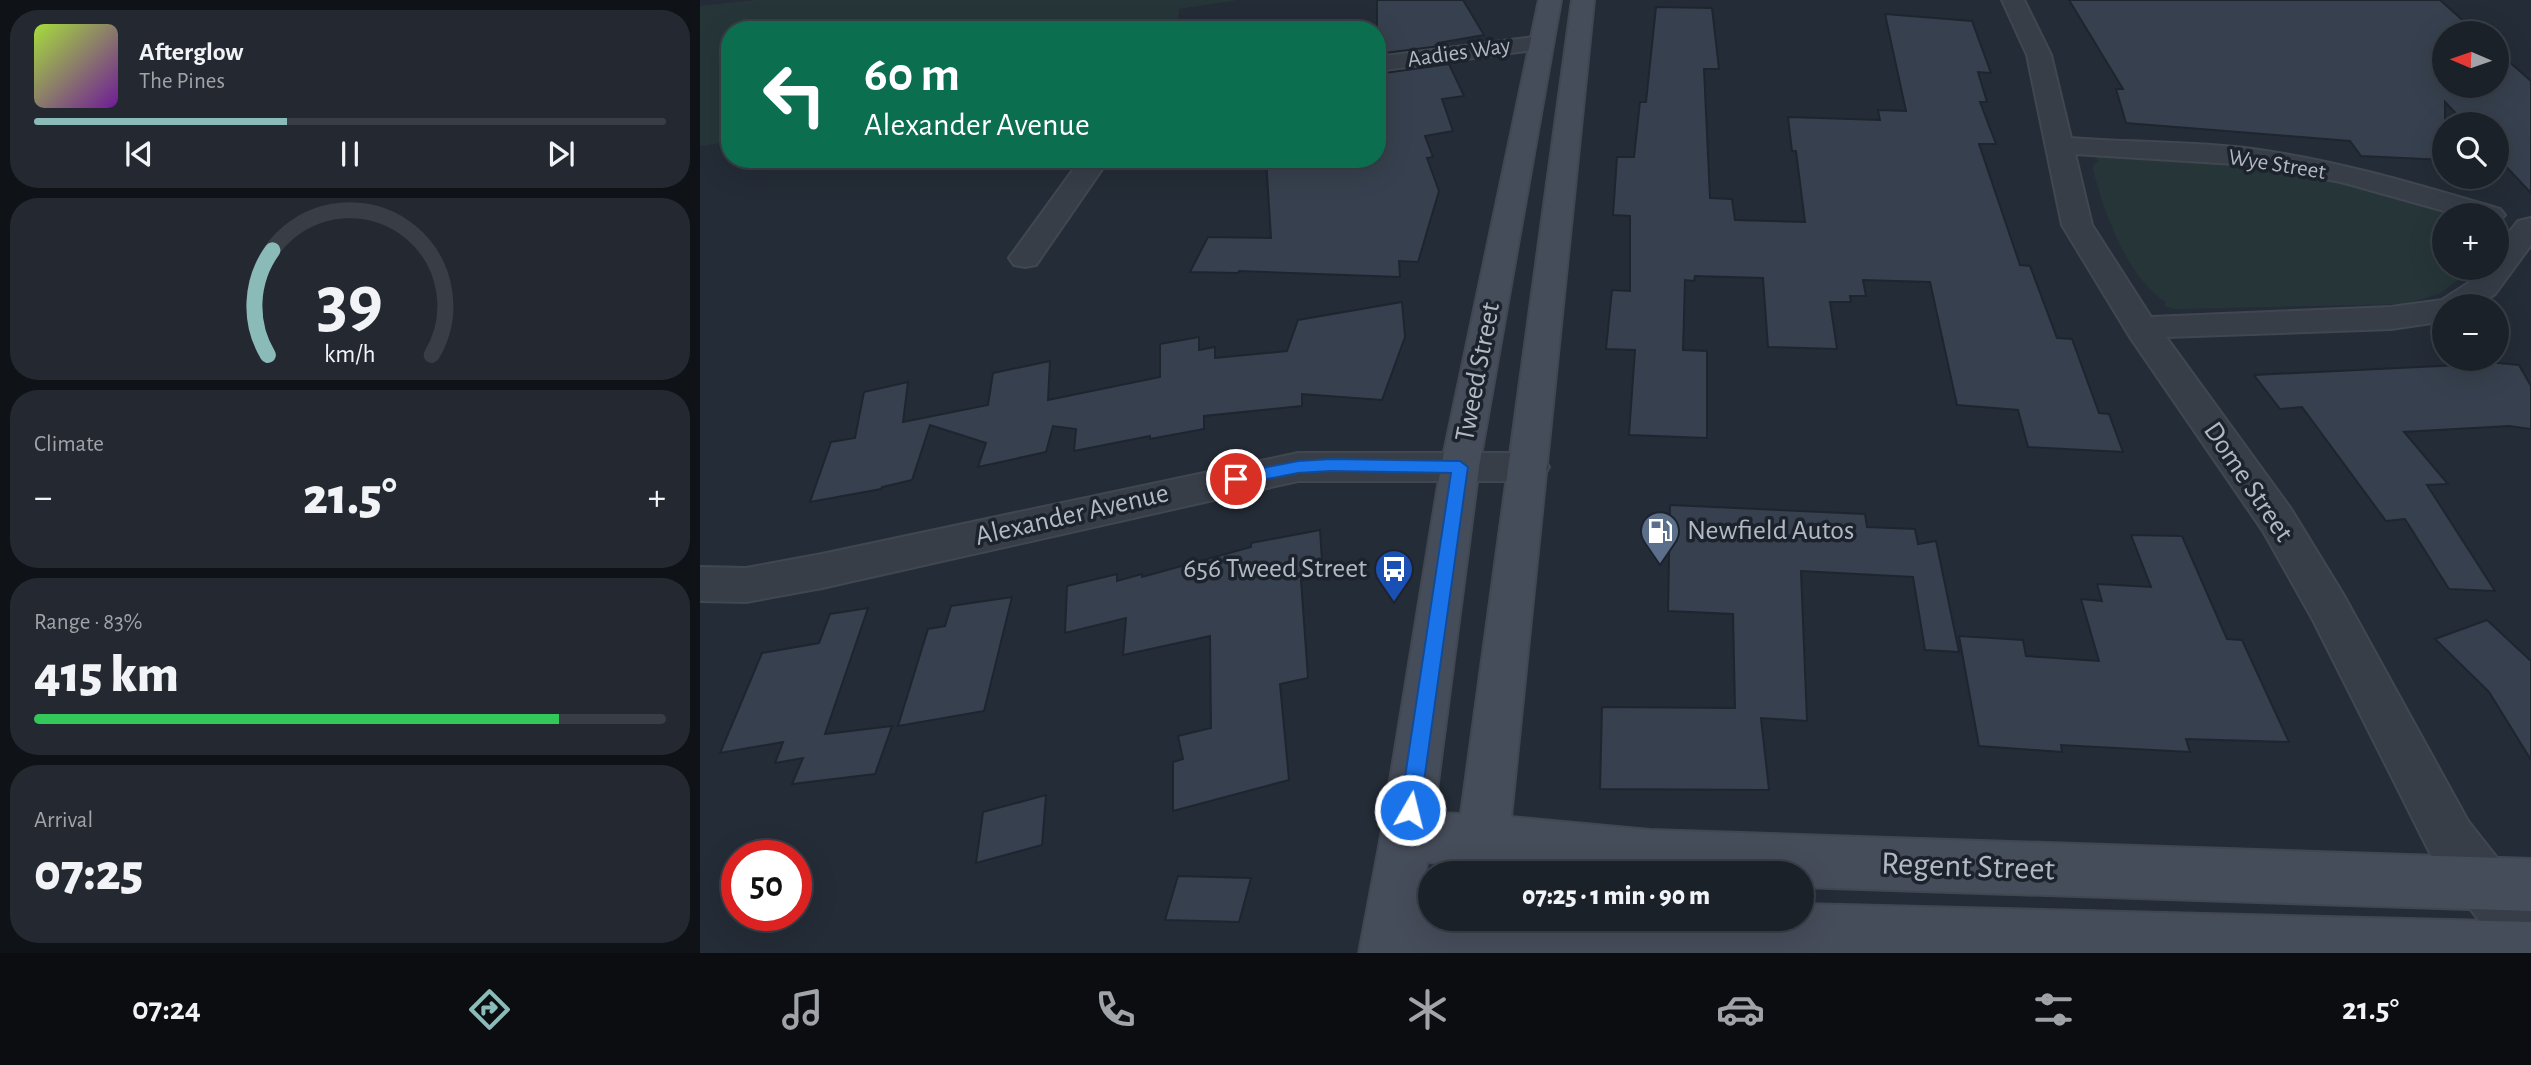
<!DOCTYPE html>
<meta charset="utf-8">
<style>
:root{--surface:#1b2129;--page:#242931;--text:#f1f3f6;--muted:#a0a3a8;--line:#393e46;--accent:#8bbbb9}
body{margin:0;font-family:"Alegreya Sans",sans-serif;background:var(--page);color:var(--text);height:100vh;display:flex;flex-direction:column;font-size:26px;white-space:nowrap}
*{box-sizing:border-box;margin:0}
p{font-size:23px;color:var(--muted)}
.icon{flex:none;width:38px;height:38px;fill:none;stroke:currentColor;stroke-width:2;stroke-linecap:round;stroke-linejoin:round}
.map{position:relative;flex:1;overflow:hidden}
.panel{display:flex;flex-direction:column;gap:10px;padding:10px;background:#0f1217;width:700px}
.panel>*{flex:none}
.banner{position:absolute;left:21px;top:21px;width:665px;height:147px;border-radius:28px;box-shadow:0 7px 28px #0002,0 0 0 2px var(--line);background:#0b6e4f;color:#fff;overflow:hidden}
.needle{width:46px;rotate:272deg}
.tools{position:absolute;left:1732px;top:21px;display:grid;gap:14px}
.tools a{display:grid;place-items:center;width:77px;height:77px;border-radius:50%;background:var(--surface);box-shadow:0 7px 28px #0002,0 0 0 2px var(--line);font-size:35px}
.speed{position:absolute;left:21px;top:840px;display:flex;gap:14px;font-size:35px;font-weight:700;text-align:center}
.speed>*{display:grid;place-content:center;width:91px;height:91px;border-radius:50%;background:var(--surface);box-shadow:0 7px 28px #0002,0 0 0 2px var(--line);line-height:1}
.speed .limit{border:10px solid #d22;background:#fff;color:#111}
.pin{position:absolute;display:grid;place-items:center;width:60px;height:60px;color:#fff;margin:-30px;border:4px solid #fff;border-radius:50%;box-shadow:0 2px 7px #0007}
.me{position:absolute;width:77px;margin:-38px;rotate:8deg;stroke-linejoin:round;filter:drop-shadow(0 0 5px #0008)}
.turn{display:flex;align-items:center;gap:24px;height:147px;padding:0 28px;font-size:32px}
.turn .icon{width:91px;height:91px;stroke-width:2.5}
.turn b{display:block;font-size:49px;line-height:60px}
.big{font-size:52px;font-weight:800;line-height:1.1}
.panel .widget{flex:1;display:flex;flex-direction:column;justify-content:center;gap:10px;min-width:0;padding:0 24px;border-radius:28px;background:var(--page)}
.panel .dial{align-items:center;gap:0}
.dial svg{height:182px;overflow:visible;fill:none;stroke:var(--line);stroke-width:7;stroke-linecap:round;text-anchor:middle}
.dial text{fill:var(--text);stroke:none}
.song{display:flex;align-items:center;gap:21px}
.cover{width:84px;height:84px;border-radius:10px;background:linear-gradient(135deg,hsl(80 70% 55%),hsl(280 70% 35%))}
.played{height:7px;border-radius:4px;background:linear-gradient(90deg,var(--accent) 40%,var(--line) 40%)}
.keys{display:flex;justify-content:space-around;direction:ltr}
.heat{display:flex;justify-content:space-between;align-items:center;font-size:38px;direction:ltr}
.charge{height:10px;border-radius:5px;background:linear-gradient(90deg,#34c759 83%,var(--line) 0)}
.trip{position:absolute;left:718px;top:861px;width:396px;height:70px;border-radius:35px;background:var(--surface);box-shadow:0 7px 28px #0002,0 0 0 2px var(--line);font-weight:800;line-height:70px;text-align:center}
.tab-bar{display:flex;height:112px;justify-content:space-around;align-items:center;background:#0b0d10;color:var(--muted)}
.tab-bar .icon{width:49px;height:49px}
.tab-bar .current{color:var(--accent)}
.tab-bar b{font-size:32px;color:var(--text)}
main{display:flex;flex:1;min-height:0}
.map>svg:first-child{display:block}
.green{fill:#263638}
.building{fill:#37404e;stroke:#1f252f;stroke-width:2}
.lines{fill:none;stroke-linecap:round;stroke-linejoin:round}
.street-casing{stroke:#414751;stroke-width:4}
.secondary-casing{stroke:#414751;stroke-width:4}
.street{fill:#373e48;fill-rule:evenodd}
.secondary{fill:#464d5a;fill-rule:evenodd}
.route{fill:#1a73e8;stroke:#114b97;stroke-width:2}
.labels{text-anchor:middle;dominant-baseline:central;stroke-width:7;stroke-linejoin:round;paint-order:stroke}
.far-street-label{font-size:23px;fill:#b3b9c4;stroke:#1d232d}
.street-label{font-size:28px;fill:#b3b9c4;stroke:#1d232d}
.poi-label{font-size:28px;fill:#b3b9c4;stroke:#1d232d;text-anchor:start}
.near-street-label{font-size:33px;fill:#b3b9c4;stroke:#1d232d}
</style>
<main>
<section class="panel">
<div class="widget">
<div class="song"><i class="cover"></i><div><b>Afterglow</b><p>The Pines</p></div></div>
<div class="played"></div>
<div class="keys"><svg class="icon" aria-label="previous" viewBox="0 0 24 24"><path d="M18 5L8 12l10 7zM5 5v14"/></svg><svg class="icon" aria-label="pause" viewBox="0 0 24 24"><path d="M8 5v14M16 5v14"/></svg><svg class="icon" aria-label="next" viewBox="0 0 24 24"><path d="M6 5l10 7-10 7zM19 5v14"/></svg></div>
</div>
<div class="widget dial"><svg viewBox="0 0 100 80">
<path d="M14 69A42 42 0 1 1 86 69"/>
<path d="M14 69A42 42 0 0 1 16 23" stroke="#8bbbb9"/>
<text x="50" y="56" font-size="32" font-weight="700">39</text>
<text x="50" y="72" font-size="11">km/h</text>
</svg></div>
<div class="widget"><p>Climate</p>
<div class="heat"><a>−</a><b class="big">21.5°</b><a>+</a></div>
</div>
<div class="widget"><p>Range · 83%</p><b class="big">415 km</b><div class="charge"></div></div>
<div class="widget"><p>Arrival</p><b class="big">07:25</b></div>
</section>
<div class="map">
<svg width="1831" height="953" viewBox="0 0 1831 953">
<rect width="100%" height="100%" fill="#242c37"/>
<g class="green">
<polygon points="57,0 538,0 479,9 478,30 30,30 30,142 0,146 0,6"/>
<path d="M1407 156 1545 165 1583 170 1680 192 1733 207 1749 215H1745V268H1775L1739 294 1706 304 1474 309 1464 306 1466 302C1428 279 1403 211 1393 169L1394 164 1399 161 1395 157Z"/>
</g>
<g class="building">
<polygon points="677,0 763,0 784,35 738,43 740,46 677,54"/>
<polygon points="1369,0 1740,0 1777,33 1745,33 1745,86 1797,86 1797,51 1831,81 1831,193 1797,157 1797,124 1766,124 1745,102 1745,160 1661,156 1650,141 1426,123 1416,89 1423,89"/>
<polygon points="956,7 1012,8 1019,69 1004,69 1010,198 1032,199 1035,220 1105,222 1096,151 1092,151 1088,117 1180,120 1178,110 1206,111 1185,14 1272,21 1291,73 1278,72 1287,102 1280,102 1296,144 1279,144 1320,265 1330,266 1357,338 1372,339 1399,413 1409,414 1423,452 1328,447 1318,410 1257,405 1230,282 1163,280 1166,296 1150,296 1151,302 1130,302 1137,349 1068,347 1063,278 995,276 994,281 985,280 983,350 1007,351 1007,438 929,435 935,350 906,349 912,290 930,291 930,216 913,215 917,157 934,157 940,102 946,102"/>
<polygon points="749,64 764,96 742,99 753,131 725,136 733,157 727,158 739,191 718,262 699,261 700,277 539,271 538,273 490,272 508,237 571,238 566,159 677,159 677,74"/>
<polygon points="702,302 705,337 682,400 602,394 602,406 504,416 504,429 450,439 450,436 374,451 376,429 353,426 346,452 278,467 286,443 230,425 212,480 182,487 181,489 110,502 131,442 155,438 164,392 208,382 203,422 288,405 293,373 350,361 348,400 460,377 460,344 499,337 499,350 515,347 515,358 587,351 598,320"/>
<polygon points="1756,359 1819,365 1831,386 1831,429 1809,426 1704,432 1748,484 1727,485 1795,591 1749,589 1705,519 1686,521 1602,407 1580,409 1554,375 1759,365"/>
<polygon points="970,505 1165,514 1167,527 1215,529 1218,544 1236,541 1259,652 1225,650 1213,577 1101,571 1107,721 1061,718 1069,790 900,789 902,707 1035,708 1033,614 968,611"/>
<polygon points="620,530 623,576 601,580 608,678 580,684 589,780 473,811 473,762 483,759 478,736 511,728 510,636 423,655 426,618 365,633 367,586 417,574 417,581 442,574 442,577 551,547 551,543"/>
<polygon points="1431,535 1482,536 1527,639 1542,640 1589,742 1486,739 1490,752 1361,745 1362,752 1279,746 1259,636 1323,640 1326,656 1399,661 1381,599 1402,601 1397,584 1451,587"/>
<polygon points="312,597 284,711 198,726 228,629 245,626 251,606"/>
<polygon points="168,608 125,734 192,726 175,774 92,784 103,758 75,763 83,742 20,753 62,653 119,643 130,614"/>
<polygon points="1787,620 1831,661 1831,760 1789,692 1735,639"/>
<polygon points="346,795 342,845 276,863 283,812"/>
<polygon points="478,876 551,878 539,922 465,920"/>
</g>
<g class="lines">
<defs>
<g id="street">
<path d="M1302 0H1324L1351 55 1371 138C1431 143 1492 141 1552 149 1637 160 1719 185 1800 209L1805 215 1797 222V215H1759L1641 182 1551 165 1375 154 1392 225 1451 317 1691 307 1742 300 1773 280 1782 268H1797V248L1818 221 1831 218V245L1795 294 1777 306H1745V321L1691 329 1466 337 1591 509 1643 594 1768 821 1831 901V953H1803L1732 857 1613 620 1563 531 1430 337 1362 225 1327 55Z"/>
<polygon points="841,36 849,38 853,43 849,48 677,71 677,57"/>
<polygon points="381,159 409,159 336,265 325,267 314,265 309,258"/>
<polygon points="598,453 830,453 843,457 849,467 843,477 830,481 598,481 122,588 46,602 0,601 0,567 46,568 122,554"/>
</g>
<polygon id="secondary" points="839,0 861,0 779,467 734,813 761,814 872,0 894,0 811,817 950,830 1831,859 1831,911 1101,887 1101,873 880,873 806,867 805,873 753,873 754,864 727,862 722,898 730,898 730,919 1101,919 1101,904 1831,922 1831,953 659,953 681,836 741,467"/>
</defs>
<use href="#street" class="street-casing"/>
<use href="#secondary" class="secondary-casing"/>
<use href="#street" class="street"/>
<use href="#secondary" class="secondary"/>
</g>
<polygon class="route" points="631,459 760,461 768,467 720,810 717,817 710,820 703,817 700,810 751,473 631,471 598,473 536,485 528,479 536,473 598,461"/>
<defs>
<symbol id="fuel-pin" viewBox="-11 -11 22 30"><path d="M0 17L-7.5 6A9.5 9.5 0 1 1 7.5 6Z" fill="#5c6f8a" stroke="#1d232d"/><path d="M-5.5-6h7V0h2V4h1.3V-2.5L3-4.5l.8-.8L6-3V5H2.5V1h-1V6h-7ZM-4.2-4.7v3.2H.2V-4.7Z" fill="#fff"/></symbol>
<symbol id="bus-pin" viewBox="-11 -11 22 30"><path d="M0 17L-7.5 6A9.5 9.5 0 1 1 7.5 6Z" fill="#1a4fb4" stroke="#1d232d"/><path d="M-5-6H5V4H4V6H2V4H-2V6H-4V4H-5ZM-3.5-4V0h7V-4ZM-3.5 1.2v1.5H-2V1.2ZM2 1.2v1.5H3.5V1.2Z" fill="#fff"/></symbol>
</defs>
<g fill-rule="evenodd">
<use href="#fuel-pin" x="938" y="509" width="44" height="60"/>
<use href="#bus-pin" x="672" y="547" width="44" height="60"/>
</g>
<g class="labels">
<g class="far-street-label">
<text transform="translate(759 53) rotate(-8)">Aadies Way</text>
<text transform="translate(1577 165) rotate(9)">Wye Street</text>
</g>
<g class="street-label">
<text transform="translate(778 372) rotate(-79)">Tweed Street</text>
<text transform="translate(1548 482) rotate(56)">Dome Street</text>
<text transform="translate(372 515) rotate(-13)">Alexander Avenue</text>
</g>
<g class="poi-label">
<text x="987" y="531">Newfield Autos</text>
<text x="667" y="569" text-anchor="end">656 Tweed Street</text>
</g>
<g class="near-street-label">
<text transform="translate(1268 867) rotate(2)">Regent Street</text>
</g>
</g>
</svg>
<div class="tools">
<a><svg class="needle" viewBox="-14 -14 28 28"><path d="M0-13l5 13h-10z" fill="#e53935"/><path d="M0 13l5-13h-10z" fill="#a0a3a8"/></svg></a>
<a><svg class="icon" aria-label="search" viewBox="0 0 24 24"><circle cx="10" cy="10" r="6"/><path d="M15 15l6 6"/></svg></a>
<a>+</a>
<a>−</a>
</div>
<div class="speed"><div class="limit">50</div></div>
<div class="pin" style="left:536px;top:479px;background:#d93025"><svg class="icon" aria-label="arrive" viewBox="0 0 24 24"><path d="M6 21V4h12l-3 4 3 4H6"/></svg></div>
<svg class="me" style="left:710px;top:810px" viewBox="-20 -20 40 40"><circle r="17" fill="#1a73e8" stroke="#fff" stroke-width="3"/><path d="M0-11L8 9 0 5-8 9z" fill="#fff"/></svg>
<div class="trip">07:25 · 1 min · 90 m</div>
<div class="banner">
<div class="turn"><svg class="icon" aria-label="left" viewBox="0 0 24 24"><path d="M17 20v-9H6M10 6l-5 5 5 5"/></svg><div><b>60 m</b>Alexander Avenue</div></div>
</div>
</div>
</main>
<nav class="tab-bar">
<b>07:24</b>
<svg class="icon current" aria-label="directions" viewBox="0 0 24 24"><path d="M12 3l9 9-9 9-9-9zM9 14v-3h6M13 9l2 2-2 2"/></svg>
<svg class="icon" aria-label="music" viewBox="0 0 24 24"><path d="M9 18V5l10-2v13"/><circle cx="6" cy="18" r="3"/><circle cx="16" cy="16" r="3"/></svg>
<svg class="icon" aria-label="phone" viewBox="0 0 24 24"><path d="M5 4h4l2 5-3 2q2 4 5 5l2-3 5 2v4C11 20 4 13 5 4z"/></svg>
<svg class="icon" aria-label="climate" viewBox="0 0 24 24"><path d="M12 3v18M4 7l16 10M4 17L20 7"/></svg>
<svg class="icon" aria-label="car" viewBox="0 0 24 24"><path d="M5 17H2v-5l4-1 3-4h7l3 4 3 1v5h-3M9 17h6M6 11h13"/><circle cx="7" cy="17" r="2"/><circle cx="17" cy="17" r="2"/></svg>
<svg class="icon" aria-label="filters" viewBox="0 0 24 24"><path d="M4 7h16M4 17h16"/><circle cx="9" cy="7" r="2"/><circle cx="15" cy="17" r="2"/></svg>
<b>21.5°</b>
</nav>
